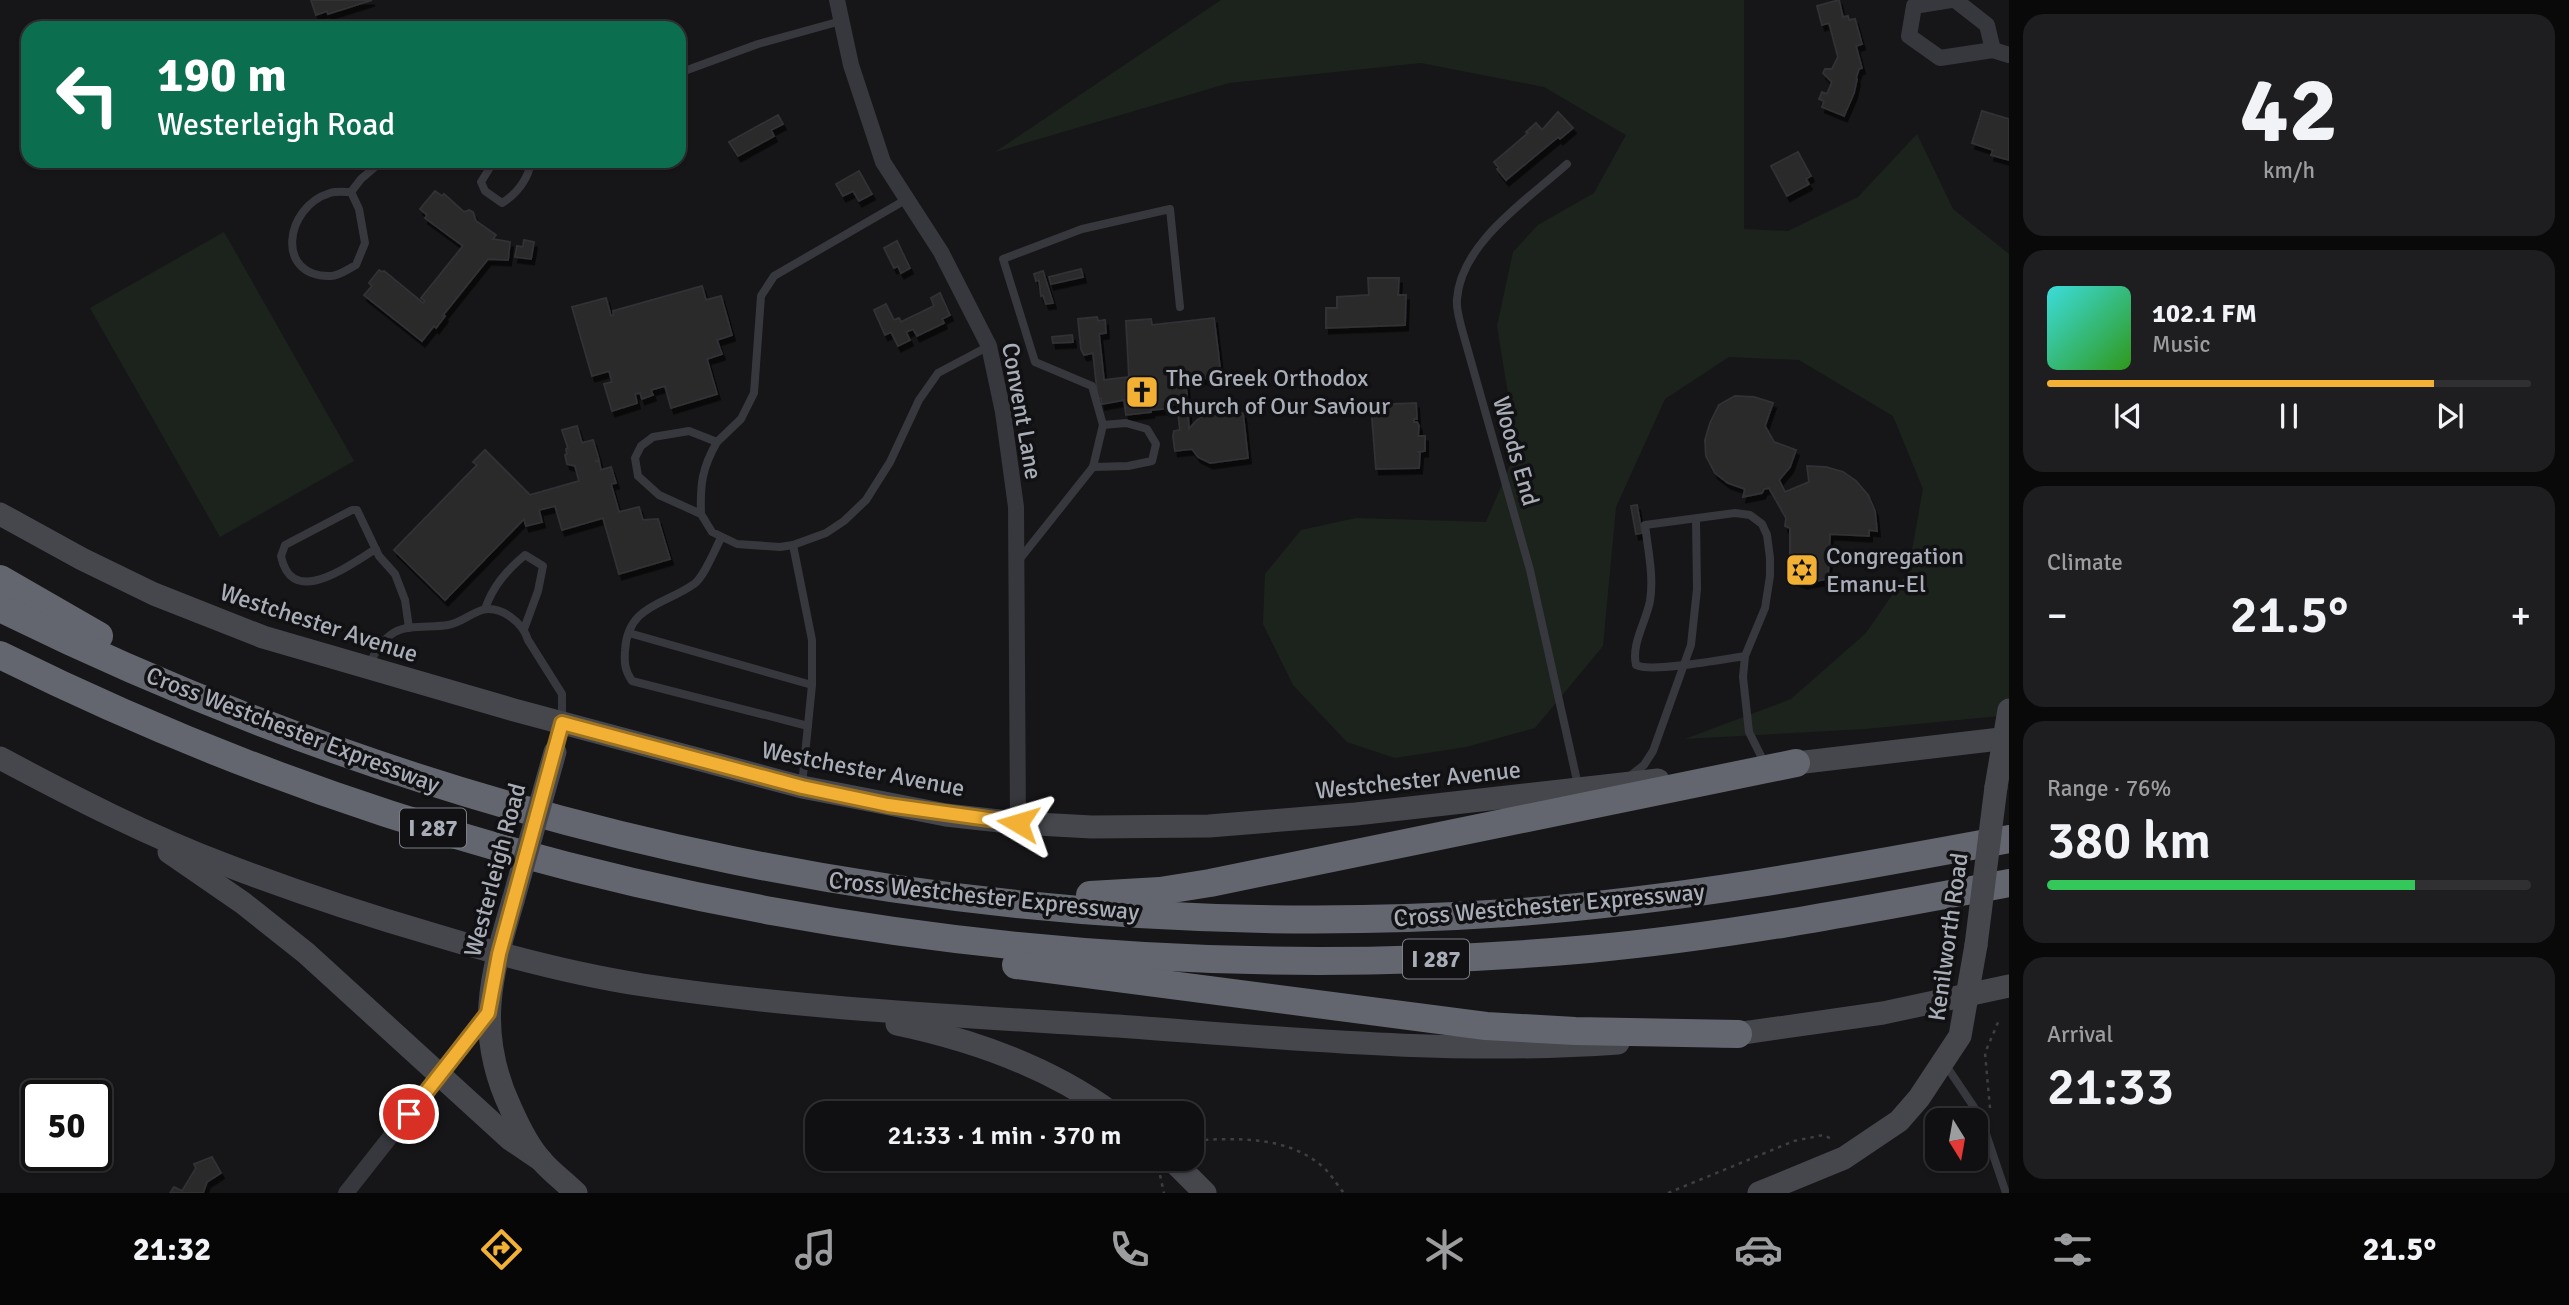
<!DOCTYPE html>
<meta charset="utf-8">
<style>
:root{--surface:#101012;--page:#1e1e20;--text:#f1f3f6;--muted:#9c9d9f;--line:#303032;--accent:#f2b134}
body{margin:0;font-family:Signika,sans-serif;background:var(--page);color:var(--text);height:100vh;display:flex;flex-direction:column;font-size:26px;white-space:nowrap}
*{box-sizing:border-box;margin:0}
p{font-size:23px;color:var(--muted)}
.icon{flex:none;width:38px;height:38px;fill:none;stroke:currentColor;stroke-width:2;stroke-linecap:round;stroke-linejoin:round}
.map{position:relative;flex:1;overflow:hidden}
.details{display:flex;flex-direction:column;gap:14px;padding:14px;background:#09090a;width:560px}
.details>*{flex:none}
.guide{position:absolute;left:21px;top:21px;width:665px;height:147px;border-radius:21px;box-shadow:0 2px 5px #0004,0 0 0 2px var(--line);background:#0b6e4f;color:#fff;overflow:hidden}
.needle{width:46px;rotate:169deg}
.fabs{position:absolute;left:1925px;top:1108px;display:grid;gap:14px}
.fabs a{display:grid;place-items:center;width:63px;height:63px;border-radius:14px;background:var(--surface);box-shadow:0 2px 5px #0004,0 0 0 2px var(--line);font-size:35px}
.speed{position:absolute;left:21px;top:1080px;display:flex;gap:14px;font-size:35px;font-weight:700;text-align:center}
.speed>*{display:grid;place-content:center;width:91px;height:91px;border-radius:50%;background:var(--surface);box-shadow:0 2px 5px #0004,0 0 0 2px var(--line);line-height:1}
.speed .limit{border:4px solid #111;border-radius:10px;background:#fff;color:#111}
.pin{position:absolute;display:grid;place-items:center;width:60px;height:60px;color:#fff;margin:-30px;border:4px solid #fff;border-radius:50%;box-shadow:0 2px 7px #0007}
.me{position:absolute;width:77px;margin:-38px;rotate:277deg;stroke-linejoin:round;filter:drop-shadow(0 0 5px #0008)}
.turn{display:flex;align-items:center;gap:24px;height:147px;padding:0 21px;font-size:32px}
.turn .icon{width:91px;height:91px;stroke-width:2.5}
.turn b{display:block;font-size:49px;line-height:60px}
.big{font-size:52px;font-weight:600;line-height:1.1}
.details .tile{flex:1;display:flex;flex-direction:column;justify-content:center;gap:10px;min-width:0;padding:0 24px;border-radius:21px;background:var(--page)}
.details .dial{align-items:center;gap:0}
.dial b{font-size:91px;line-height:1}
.song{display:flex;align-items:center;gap:21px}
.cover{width:84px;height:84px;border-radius:10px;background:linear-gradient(135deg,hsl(180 70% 55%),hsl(110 70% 35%))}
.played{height:7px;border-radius:4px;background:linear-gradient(90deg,var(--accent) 80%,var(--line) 80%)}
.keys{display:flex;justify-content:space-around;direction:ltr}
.heat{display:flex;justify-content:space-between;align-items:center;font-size:38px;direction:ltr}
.charge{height:10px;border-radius:5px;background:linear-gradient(90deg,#34c759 76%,var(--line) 0)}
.trip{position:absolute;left:805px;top:1101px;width:399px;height:70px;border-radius:21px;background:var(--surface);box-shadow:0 2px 5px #0004,0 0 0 2px var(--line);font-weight:600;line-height:70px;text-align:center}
.tab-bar{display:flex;height:112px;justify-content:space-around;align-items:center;background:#060607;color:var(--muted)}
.tab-bar .icon{width:49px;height:49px}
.tab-bar .on{color:var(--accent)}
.tab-bar b{font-size:32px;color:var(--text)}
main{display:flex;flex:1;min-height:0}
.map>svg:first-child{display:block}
.green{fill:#1c231d}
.building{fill:#29292c;stroke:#303034;stroke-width:2;filter:url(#shadow)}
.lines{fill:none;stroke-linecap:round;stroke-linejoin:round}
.path{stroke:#3d3f44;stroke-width:2.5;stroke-dasharray:3.5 5;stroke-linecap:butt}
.lane{stroke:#37383d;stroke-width:8}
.street{stroke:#37383d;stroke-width:16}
.secondary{stroke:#45474d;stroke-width:23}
.highway{stroke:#63666e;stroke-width:28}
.secondary-bridge{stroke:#45474d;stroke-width:23}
.route-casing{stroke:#9d7322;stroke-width:18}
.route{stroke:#f2b134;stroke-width:12}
.labels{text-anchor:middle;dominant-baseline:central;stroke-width:7;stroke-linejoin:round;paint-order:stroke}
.shield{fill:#111113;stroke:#7b7e86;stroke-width:2}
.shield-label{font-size:23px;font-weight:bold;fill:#a8adb8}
.poi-label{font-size:24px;fill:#a8adb8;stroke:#111113;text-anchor:start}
.street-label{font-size:24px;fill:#a8adb8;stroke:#111113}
</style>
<main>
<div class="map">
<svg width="2009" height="1193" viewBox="0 0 2009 1193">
<defs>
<filter id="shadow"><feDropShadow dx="3" dy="5.5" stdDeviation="0" flood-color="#0009"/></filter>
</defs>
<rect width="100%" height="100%" fill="#161618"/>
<g class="green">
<polygon points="1221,0 1744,0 1744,229 1788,231 1858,197 1917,134 1953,209 2009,254 2009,715 1865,729 1685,739 1791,699 1866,633 1908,572 1923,489 1893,416 1799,360 1729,357 1665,399 1616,507 1603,646 1535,728 1466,747 1395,758 1347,742 1293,685 1263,624 1265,574 1301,530 1356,518 1486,522 1517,449 1497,326 1513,252 1538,225 1594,193 1626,135 1544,87 1421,63 1229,83 995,152"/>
<polygon points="224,232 354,461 220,537 90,308"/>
</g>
<g class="building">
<polygon points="311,0 372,0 328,14 327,11 316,15"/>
<polygon points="1839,0 1843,17 1848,16 1849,20 1855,19 1862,44 1856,46 1862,68 1859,69 1856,78 1857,79 1854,93 1844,116 1822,107 1824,101 1819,99 1822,92 1827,94 1832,82 1823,73 1825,69 1832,69 1838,57 1829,23 1822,25 1817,6"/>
<polygon points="1982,111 2009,119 2009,160 1991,155 1993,150 1972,143"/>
<polygon points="1558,112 1573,128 1560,139 1558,137 1506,180 1497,169 1499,168 1494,162 1528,133 1526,132 1536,123 1542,130"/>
<polygon points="778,115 783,124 771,130 774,136 738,156 729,142"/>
<polygon points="1798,152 1811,176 1806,179 1809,184 1787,196 1771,166"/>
<polygon points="859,171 872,194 859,201 853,191 843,196 836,184"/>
<polygon points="435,191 442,196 444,194 464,212 469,210 473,212 476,221 496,235 493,239 510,242 508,260 488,259 443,315 445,316 436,328 434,326 422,341 364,295 372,286 369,283 379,270 382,272 384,271 423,303 425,301 421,298 463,246 425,218 427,215 420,209"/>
<polygon points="524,240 534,242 531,259 515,257 517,246 523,247"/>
<polygon points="897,241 910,268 901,273 898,266 894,268 884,248"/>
<polygon points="1081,269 1083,277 1051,284 1049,277"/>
<polygon points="1043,271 1053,303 1046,304 1043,295 1041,296 1039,280 1036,281 1034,274"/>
<polygon points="1368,278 1399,278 1398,295 1406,295 1405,325 1326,328 1326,308 1337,308 1337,297 1369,295"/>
<polygon points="702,286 706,300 721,296 732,335 717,340 722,354 707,359 717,394 671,408 665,386 651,390 653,395 642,399 640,393 635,394 637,403 612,411 604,384 612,382 609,371 592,376 572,307 606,298 611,316 614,315 613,311"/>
<polygon points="940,293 950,315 942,319 944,323 917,336 913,329 906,332 910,340 898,346 891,332 885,335 874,310 886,304 894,320 899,318 901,322 934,306 931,298"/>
<polygon points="1097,317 1098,321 1105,320 1106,333 1099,334 1104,380 1129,377 1126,321 1151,319 1152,325 1214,318 1220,367 1216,367 1217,377 1186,381 1189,429 1197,420 1207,414 1243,413 1248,458 1210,463 1198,457 1192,449 1175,451 1173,436 1174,431 1180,430 1177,404 1172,405 1172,408 1151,410 1151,412 1126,415 1124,400 1102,404 1101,398 1098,399 1093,353 1084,355 1081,349 1078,319"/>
<polygon points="1072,335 1073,342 1053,343 1052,337"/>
<polygon points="1735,396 1754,397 1773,403 1765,426 1774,442 1796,450 1790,467 1779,480 1785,492 1809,482 1807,466 1826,467 1843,472 1856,481 1868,495 1875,511 1877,531 1869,530 1869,536 1830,534 1828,579 1804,583 1790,578 1790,528 1785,526 1786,518 1769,488 1764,489 1762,493 1743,497 1745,489 1728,483 1715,473 1706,456 1705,440 1710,423 1719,405"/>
<polygon points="1416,403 1417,419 1414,419 1414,422 1417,422 1419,426 1418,436 1425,436 1425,451 1418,452 1420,453 1419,468 1376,469 1371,405"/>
<polygon points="577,426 582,443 593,440 599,460 595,461 599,461 601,470 611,467 616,483 611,484 619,512 639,507 643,520 658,519 670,559 619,574 603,518 562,530 555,506 539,510 542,522 526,526 524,519 445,600 394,550 477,465 473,462 485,450 530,495 579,481 575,466 567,464 565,455 567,454 566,449 568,448 562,430"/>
<polygon points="1637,505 1642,533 1636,534 1631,506"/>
<polygon points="212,1157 221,1173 207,1182 203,1193 170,1193 174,1187 182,1191 196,1168 194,1164"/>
</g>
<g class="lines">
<g class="path">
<polyline points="1990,1108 1985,1053 1999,1020"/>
<path d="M1192 1149 1200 1140C1242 1138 1289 1137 1323 1167 1331 1174 1337 1185 1344 1193"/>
<polyline points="1160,1175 1164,1193"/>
<polyline points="1668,1193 1794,1141 1823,1135 1834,1140"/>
</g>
<g class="lane">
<polyline points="679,73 758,44 841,21"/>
<path d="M494 161 481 182 485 191 502 203C517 194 529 178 531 161"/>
<path d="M1567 164C1527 200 1461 243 1457 299 1456 308 1459 317 1461 326L1530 570 1578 785"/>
<path d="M351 192 359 209 365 243 356 265C348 269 339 276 331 276 275 278 284 207 330 193 336 191 345 192 351 192Z"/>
<polyline points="351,192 361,179 382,161"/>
<polyline points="717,442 741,419 754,393 761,296 774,276 907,199"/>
<polyline points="1093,467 1128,466 1152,461 1156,444 1147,429 1126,423 1103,425"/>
<path d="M701 514C700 484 702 468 717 442L689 431 653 437 641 446 635 458 638 476 659 495 701 514 712 532 737 544 780 547 793 545 826 533 844 521 866 500 890 462 919 400 938 373 989 346"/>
<path d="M721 538C715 549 704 577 694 584 665 605 627 605 625 651 624 663 625 671 632 681L808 726"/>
<polyline points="793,545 812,640 812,685 802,785"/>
<path d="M376 549C350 564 292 610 281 556L285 545 352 510H357L379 556 395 574 405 600 409 628"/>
<polyline points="1019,560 1093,467 1103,425 1092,386 1035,362 1003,259 1082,229 1170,209 1180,307"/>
<path d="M485 609C493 586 506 571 525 555L543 566 538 591 524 629"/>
<polyline points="629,633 812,685"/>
<path d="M1745 656C1725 659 1651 673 1636 665 1631 644 1646 622 1650 601 1654 577 1648 550 1645 525L1735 513 1750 515 1762 524 1767 535 1770 558V576L1765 608 1745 656 1743 677 1749 732 1765 764"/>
<path d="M368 666C376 652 381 640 395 632 409 624 431 628 448 625 460 623 470 614 482 610 501 605 523 623 528 640L562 694V720"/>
<polyline points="1630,776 1644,765 1653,751 1691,645 1697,589 1696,519"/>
<polyline points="1945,1064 1980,1116 2006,1193"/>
</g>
<g class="street">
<polyline points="837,0 851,65 883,162 941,252 989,346 1003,412 1016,507 1018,823"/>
<polyline points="1951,0 1914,6 1909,36 1940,58 1993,50 2009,55"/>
<polyline points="1955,0 1987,25 1993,50"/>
<polyline points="346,1193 488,1013"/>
</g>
<g class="secondary">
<polyline points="0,514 82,559 154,594 263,637 514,710 802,787 946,815 1018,823 1092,827 1209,826 1356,814 1658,780"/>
<path d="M0 758C73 797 149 836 226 865 294 891 363 914 432 934 501 955 572 974 643 985 801 1009 959 1016 1118 1026 1284 1038 1452 1055 1618 1043"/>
<polyline points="1779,765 2009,738"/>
<polyline points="1996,787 2009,710"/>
<polyline points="169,852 243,903 306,953 510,1139 541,1160"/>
<path d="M513 901C490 978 475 1033 511 1109 519 1127 528 1146 541 1160 551 1172 565 1182 576 1193"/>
<path d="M897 1024C973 1040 1048 1066 1112 1113"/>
<polyline points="1722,1036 1883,1013 2009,986"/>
<polyline points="1170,1158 1205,1193"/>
<polyline points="1759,1193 1844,1158 1899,1121 1919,1098 1960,1036 1976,945"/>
</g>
<g class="highway">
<polyline points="0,579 99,636"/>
<path d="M0 608C468 839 984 948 1507 913 1676 901 1842 870 2009 839"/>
<path d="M0 655C491 899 1044 997 1589 949 1731 936 1870 909 2009 883"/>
<polyline points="1090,895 1160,891 1210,883 1796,763"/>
<polyline points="1016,965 1486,1026 1575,1031 1738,1034"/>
</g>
<g class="secondary-bridge">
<polyline points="513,901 555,752"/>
<polyline points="1976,945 1996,787"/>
</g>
</g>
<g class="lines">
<defs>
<polyline id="route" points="409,1114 488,1013 499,954 562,723 802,787 888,805 1018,823"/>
</defs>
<use href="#route" class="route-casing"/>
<use href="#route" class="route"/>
</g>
<defs>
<symbol id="church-square" viewBox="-11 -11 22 22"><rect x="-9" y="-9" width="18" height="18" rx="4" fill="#f2b134" stroke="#111113"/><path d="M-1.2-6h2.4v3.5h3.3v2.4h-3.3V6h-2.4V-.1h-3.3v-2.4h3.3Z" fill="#111"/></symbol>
<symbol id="synagogue-square" viewBox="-11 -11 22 22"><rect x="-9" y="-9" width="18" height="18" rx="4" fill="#f2b134" stroke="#111113"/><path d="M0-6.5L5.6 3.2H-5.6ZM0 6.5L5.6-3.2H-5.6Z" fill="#111"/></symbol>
</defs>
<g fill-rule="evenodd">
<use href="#church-square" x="1123" y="373" width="38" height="38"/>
<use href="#synagogue-square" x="1783" y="551" width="38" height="38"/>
</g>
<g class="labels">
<g class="shield">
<rect x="400" y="808.5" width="66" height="39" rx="5"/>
<rect x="1403" y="939.5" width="66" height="39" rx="5"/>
</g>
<g class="shield-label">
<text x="433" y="828">I 287</text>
<text x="1436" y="959">I 287</text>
</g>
<g class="poi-label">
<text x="1166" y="378">The Greek Orthodox<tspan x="1166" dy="28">Church of Our Saviour</tspan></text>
<text x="1826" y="556">Congregation<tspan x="1826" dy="28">Emanu-El</tspan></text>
</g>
<g class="street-label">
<text transform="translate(1022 411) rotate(80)">Convent Lane</text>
<text transform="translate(1516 451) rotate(74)">Woods End</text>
<text transform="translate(319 623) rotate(18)">Westchester Avenue</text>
<text transform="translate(293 730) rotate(21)">Cross Westchester Expressway</text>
<text transform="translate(863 769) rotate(11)">Westchester Avenue</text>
<text transform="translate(1418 780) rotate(-6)">Westchester Avenue</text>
<text transform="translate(495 870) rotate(-75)">Westerleigh Road</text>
<text transform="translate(984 896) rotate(6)">Cross Westchester Expressway</text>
<text transform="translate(1549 905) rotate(-5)">Cross Westchester Expressway</text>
<text transform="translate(1948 937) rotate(-82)">Kenilworth Road</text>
</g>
</g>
</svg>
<div class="fabs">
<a><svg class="needle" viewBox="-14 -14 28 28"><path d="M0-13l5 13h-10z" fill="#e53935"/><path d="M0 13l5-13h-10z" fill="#9c9d9f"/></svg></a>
</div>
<div class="speed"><div class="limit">50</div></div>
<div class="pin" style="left:409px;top:1114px;background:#d93025"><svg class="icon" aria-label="arrive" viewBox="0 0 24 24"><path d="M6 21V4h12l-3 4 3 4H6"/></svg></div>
<svg class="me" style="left:1018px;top:823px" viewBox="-20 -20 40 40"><path d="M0-17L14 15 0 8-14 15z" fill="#f2b134" stroke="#fff" stroke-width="4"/></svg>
<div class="trip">21:33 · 1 min · 370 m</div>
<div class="guide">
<div class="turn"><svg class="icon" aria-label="left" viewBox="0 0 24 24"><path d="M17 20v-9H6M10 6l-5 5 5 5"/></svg><div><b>190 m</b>Westerleigh Road</div></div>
</div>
</div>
<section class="details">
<div class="tile dial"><b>42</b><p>km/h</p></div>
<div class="tile">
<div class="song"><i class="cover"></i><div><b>102.1 FM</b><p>Music</p></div></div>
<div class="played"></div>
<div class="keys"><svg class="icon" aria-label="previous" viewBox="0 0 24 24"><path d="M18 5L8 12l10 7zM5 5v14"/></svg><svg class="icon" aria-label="pause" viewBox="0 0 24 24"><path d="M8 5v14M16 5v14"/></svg><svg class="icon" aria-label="next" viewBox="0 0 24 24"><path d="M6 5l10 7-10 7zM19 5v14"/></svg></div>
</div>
<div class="tile"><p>Climate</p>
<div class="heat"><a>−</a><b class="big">21.5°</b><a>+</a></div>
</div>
<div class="tile"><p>Range · 76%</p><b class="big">380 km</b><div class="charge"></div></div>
<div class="tile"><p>Arrival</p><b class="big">21:33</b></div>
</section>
</main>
<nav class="tab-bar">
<b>21:32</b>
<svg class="icon on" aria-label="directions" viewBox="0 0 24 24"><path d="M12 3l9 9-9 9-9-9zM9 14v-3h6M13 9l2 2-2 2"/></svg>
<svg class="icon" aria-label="music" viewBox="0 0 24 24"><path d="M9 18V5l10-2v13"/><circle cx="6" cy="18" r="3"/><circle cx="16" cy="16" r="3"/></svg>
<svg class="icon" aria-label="phone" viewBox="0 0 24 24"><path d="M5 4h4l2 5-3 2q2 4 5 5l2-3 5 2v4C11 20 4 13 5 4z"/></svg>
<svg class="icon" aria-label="climate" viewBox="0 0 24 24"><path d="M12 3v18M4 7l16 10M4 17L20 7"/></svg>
<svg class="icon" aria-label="car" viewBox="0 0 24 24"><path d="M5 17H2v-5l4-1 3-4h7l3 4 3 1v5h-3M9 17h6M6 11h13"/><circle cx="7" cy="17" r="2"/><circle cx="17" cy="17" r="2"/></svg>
<svg class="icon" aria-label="filters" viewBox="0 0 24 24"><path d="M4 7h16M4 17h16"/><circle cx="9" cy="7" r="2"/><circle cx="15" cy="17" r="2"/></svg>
<b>21.5°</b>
</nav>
